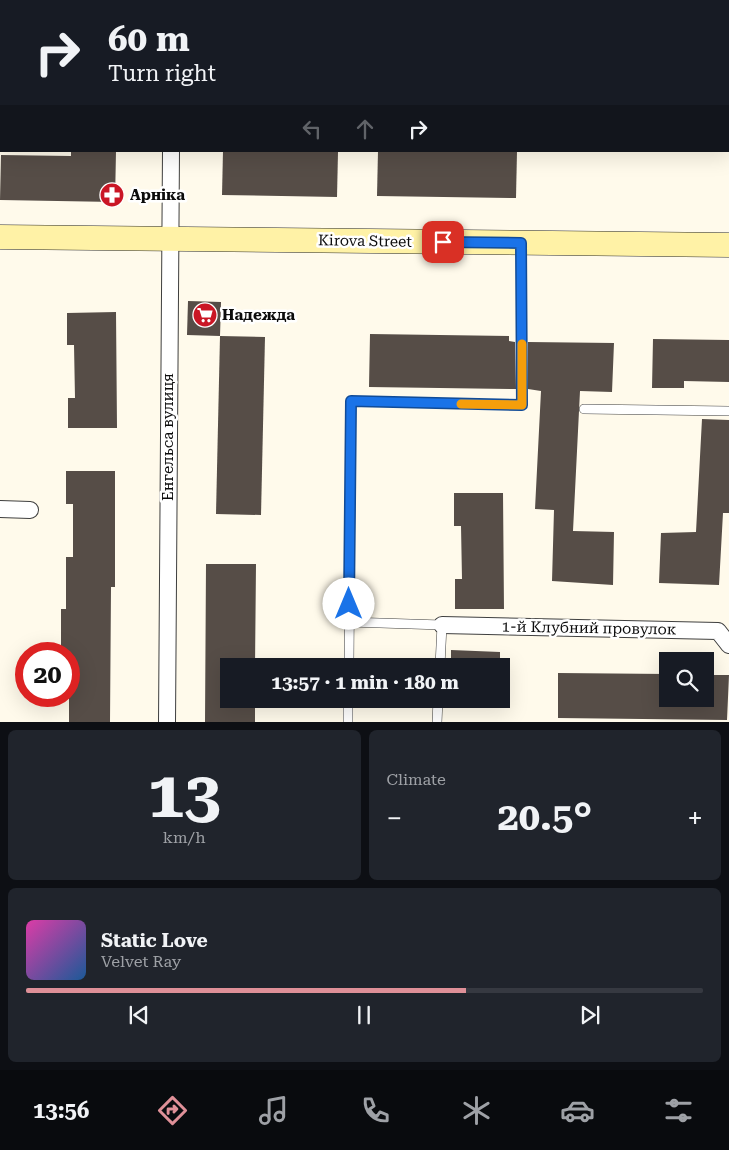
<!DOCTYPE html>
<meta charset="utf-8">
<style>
:root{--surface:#171b24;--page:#20242c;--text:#f1f3f6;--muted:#9ea1a6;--line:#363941;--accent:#df9098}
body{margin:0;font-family:"Roboto Serif",serif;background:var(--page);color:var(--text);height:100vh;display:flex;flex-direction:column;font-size:19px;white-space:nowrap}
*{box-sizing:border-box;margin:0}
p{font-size:16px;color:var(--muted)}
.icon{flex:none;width:28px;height:28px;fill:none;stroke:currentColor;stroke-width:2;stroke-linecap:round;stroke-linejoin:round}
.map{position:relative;height:722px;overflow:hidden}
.drawer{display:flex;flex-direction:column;gap:8px;padding:8px;background:#0d0f14;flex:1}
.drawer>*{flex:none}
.top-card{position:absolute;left:0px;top:0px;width:730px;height:152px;box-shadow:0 5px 20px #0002;background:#171b24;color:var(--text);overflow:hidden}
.controls{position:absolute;left:659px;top:652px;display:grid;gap:10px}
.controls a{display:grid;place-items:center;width:55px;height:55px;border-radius:0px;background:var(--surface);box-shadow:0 5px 20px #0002;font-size:25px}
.speed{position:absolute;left:15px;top:642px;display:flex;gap:10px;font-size:25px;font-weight:700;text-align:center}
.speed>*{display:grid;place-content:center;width:65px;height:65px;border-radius:50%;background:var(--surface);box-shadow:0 5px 20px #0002;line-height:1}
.speed .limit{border:8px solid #d22;background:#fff;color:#111}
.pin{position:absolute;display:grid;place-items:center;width:42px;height:42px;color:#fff;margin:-21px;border-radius:10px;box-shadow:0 2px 8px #0006}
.me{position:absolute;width:55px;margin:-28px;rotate:0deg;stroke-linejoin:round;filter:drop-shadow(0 0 4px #0008)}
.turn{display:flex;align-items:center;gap:18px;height:105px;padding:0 25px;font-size:22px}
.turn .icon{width:65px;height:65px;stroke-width:2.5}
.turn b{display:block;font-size:35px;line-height:42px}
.lanes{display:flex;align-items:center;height:48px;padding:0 25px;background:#0003;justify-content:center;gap:25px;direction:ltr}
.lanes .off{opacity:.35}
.big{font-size:38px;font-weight:700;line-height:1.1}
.drawer .tile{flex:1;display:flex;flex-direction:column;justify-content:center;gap:8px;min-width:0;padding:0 18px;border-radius:8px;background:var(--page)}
.drawer .dial{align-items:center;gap:0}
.dial b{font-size:65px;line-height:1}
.song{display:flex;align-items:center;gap:15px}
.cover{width:60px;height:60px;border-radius:8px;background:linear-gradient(135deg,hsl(320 70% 55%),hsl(210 70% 35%))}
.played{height:5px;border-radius:2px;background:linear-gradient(90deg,var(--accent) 65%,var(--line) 65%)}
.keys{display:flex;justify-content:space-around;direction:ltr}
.heat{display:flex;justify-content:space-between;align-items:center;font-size:28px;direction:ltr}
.drawer .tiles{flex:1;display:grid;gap:8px;grid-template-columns:1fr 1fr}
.tile:last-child{grid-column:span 2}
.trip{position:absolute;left:220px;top:658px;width:290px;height:50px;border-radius:0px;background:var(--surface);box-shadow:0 5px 20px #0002;font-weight:700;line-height:50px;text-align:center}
.tabs{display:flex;height:80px;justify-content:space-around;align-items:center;background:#090b0e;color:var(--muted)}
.tabs .icon{width:35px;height:35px}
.tabs .active{color:var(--accent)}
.tabs b{font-size:22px;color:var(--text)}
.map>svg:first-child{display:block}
.building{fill:#564d47}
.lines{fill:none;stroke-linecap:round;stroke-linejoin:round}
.lane-casing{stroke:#3f3f3f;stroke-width:10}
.street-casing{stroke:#3f3f3f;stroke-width:18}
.secondary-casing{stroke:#2e2e2e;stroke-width:25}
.lane{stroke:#fff;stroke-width:9}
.street{stroke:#fff;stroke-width:16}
.secondary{stroke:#fff2a6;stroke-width:24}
.route-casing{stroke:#114b97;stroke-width:12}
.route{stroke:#1a73e8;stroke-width:9}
.slow{stroke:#f59e0b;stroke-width:9}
.labels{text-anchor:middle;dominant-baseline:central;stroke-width:5;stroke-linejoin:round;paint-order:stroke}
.poi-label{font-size:15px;font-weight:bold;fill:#0c0c0c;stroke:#fff;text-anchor:start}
.street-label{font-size:15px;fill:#0c0c0c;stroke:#fff}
</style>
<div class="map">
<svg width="729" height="723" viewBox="0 0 729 723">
<rect width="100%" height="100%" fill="#fffaeb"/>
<g class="building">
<polygon points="71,151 116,151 115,202 0,200 1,155 71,156"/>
<polygon points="223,151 338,152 337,197 222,195"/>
<polygon points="378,151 517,151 516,198 377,196"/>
<polygon points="188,301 221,302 220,336 187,335"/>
<polygon points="116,312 117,428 68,428 68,398 75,398 74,345 67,345 67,313"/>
<polygon points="370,334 509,336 509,341 515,342 516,389 369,387"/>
<polygon points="220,336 265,337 261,515 216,514"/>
<polygon points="653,339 729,340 729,382 684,381 684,388 652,388"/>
<polygon points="528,342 614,343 612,392 580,391 573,531 614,532 613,585 552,581 554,510 535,509 541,391 528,389"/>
<polygon points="702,419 729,420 729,513 723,513 719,585 659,583 661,533 696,532"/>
<polygon points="66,471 115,471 115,587 111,587 110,723 69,723 69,654 61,654 61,609 66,609 66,557 73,557 73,504 66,504"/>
<polygon points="454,493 503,493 504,609 455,609 455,579 462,579 461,526 454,526"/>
<polygon points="206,564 256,564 255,666 229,666 229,699 255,699 255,723 205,723"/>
<polygon points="451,650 500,652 500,666 451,666"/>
<polygon points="558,673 668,674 668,699 705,699 705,675 729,675 727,720 558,718"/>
</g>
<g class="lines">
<defs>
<g id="lane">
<polyline points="584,409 729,411"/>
<polyline points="349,622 442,625 440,666"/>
<polyline points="349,666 351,401 522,405 521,243"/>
<polyline points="348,723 348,699"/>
<polyline points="437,723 438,699"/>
</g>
<g id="street">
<polyline points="173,1 173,0"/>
<polyline points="0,509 30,510"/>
<polyline points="442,625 718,631 729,645"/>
<polyline points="167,723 171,151"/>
</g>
<polyline id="secondary" points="0,237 729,245"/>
</defs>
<use href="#lane" class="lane-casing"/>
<use href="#street" class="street-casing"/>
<use href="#secondary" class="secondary-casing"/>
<use href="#lane" class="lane"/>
<use href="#street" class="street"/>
<use href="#secondary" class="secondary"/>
</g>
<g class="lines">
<defs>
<polyline id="route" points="349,604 351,401 522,405 521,243 443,242"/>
</defs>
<use href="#route" class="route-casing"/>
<use href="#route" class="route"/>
<polyline class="slow" points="461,404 522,405 522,344"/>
</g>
<defs>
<symbol id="pharmacy-disc" viewBox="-11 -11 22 22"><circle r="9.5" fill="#ca1625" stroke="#fff"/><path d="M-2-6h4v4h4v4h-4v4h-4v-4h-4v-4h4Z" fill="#fff"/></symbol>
<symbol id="supermarket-disc" viewBox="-11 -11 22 22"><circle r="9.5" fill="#ca1625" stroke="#fff"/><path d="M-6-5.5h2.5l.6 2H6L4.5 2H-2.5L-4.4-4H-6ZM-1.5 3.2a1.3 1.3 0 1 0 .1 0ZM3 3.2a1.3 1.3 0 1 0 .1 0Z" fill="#fff"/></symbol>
</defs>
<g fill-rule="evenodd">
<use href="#pharmacy-disc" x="98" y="181" width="28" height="28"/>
<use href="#supermarket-disc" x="191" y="301" width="28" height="28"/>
</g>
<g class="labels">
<g class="poi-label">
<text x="130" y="195">Арніка</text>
<text x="222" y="315">Надежда</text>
</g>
<g class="street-label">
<text transform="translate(365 241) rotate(1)">Kirova Street</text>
<text transform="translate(168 437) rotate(-90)">Енгельса вулиця</text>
<text transform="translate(589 628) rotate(1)">1-й Клубний провулок</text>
</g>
</g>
</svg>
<div class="controls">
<a><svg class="icon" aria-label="search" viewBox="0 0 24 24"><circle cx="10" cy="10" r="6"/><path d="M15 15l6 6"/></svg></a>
</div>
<div class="speed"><div class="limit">20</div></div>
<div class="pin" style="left:443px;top:242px;background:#d93025"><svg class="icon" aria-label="arrive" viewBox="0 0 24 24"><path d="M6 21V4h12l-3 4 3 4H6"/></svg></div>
<svg class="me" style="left:349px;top:604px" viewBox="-20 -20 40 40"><circle r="19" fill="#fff"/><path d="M0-13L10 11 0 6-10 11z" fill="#1a73e8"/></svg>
<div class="trip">13:57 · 1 min · 180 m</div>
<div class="top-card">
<div class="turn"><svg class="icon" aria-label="right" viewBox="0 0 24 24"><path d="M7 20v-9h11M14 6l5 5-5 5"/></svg><div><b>60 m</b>Turn right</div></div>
<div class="lanes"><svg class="icon off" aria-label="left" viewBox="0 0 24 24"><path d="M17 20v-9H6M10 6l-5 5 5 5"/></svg><svg class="icon off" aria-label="ahead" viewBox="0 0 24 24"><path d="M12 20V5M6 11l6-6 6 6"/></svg><svg class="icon" aria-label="right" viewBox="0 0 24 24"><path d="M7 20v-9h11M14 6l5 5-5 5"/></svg></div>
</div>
</div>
<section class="drawer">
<div class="tiles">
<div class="tile dial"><b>13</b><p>km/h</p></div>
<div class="tile"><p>Climate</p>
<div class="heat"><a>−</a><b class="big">20.5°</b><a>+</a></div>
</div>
<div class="tile">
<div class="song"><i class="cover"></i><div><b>Static Love</b><p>Velvet Ray</p></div></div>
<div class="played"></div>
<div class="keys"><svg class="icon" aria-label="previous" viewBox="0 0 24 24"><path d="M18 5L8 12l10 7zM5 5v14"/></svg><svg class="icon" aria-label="pause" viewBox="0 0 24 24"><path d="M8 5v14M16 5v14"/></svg><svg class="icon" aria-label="next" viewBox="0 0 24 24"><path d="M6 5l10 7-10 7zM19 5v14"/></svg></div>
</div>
</div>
</section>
<nav class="tabs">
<b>13:56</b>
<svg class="icon active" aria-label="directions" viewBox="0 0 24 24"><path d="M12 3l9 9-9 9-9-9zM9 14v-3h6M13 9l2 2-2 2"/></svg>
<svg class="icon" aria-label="music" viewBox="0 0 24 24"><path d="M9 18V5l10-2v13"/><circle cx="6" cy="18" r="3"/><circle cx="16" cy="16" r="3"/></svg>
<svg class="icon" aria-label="phone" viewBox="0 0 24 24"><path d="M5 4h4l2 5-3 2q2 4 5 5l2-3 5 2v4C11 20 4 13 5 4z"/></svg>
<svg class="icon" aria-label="climate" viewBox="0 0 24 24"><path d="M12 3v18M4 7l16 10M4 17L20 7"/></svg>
<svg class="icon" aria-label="car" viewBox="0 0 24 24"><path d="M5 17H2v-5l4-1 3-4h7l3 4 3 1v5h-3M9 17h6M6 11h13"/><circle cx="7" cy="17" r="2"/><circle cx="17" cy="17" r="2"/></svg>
<svg class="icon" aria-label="filters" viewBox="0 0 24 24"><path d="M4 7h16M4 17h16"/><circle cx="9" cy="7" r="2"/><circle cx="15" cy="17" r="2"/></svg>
</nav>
